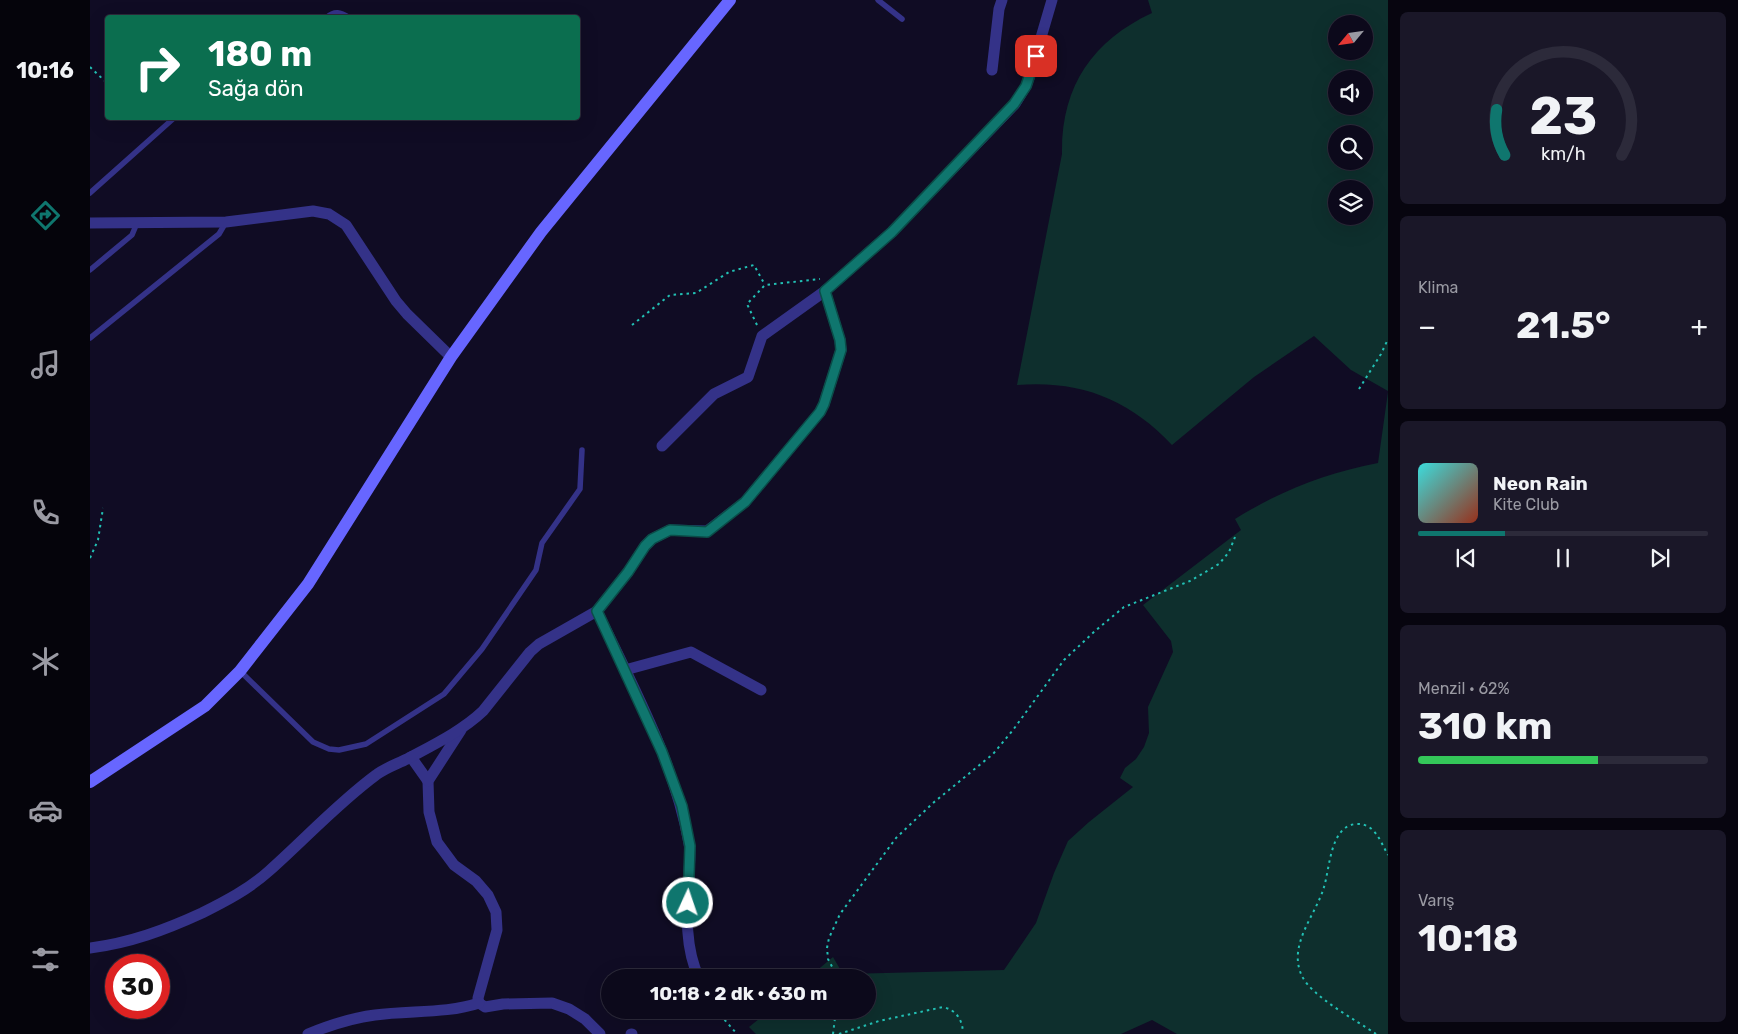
<!DOCTYPE html>
<html lang="tr">
<meta charset="utf-8">
<style>
:root{--surface:#0c091b;--page:#1a1728;--text:#f1f3f6;--muted:#9a9aa3;--line:#2c2a3a;--accent:#0f766e}
body{margin:0;font-family:Rubik,sans-serif;background:var(--page);color:var(--text);height:100vh;display:flex;flex-direction:column;font-size:19px;white-space:nowrap}
*{box-sizing:border-box;margin:0}
p{font-size:16px;color:var(--muted)}
.icon{flex:none;width:28px;height:28px;fill:none;stroke:currentColor;stroke-width:2;stroke-linecap:round;stroke-linejoin:round}
.map{position:relative;flex:1;overflow:hidden}
.drawer{display:flex;flex-direction:column;gap:12px;padding:12px;background:#07050f;width:350px}
.drawer>*{flex:none}
.hud{position:absolute;left:15px;top:15px;width:475px;height:105px;border-radius:5px;box-shadow:0 5px 20px #0002,0 0 0 1px var(--line);background:#0b6e4f;color:#fff;overflow:hidden}
.needle{width:32px;rotate:241deg}
.controls{position:absolute;left:1238px;top:15px;display:grid;gap:10px}
.controls a{display:grid;place-items:center;width:45px;height:45px;border-radius:50%;background:var(--surface);box-shadow:0 5px 20px #0002,0 0 0 1px var(--line);font-size:25px}
.speed{position:absolute;left:15px;top:954px;display:flex;gap:10px;font-size:25px;font-weight:700;text-align:center}
.speed>*{display:grid;place-content:center;width:65px;height:65px;border-radius:50%;background:var(--surface);box-shadow:0 5px 20px #0002,0 0 0 1px var(--line);line-height:1}
.speed .limit{border:8px solid #d22;background:#fff;color:#111}
.pin{position:absolute;display:grid;place-items:center;width:42px;height:42px;color:#fff;margin:-21px;border-radius:10px;box-shadow:0 2px 8px #0006}
.me{position:absolute;width:55px;margin:-28px;rotate:3deg;stroke-linejoin:round;filter:drop-shadow(0 0 4px #0008)}
.turn{display:flex;align-items:center;gap:18px;height:105px;padding:0 20px;font-size:22px}
.turn .icon{width:65px;height:65px;stroke-width:2.5}
.turn b{display:block;font-size:35px;line-height:42px}
.big{font-size:38px;font-weight:700;line-height:1.1}
.drawer .widget{flex:1;display:flex;flex-direction:column;justify-content:center;gap:8px;min-width:0;padding:0 18px;border-radius:8px;background:var(--page)}
.drawer .dial{align-items:center;gap:0}
.dial svg{height:130px;overflow:visible;fill:none;stroke:var(--line);stroke-width:7;stroke-linecap:round;text-anchor:middle}
.dial text{fill:var(--text);stroke:none}
.song{display:flex;align-items:center;gap:15px}
.cover{width:60px;height:60px;border-radius:8px;background:linear-gradient(135deg,hsl(180 70% 55%),hsl(10 70% 35%))}
.played{height:5px;border-radius:2px;background:linear-gradient(90deg,var(--accent) 30%,var(--line) 30%)}
.keys{display:flex;justify-content:space-around;direction:ltr}
.heat{display:flex;justify-content:space-between;align-items:center;font-size:28px;direction:ltr}
.charge{height:8px;border-radius:4px;background:linear-gradient(90deg,#34c759 62%,var(--line) 0)}
.trip{position:absolute;left:511px;top:969px;width:275px;height:50px;border-radius:25px;background:var(--surface);box-shadow:0 5px 20px #0002,0 0 0 1px var(--line);font-weight:700;line-height:50px;text-align:center}
main{display:flex;flex:1;min-height:0}
.dock{display:flex;flex-direction:column;width:90px;justify-content:space-around;align-items:center;background:#05040b;color:var(--muted)}
.dock .icon{width:35px;height:35px}
.dock .on{color:var(--accent)}
.dock b{font-size:22px;color:var(--text)}
.map>svg:first-child{display:block}
.green{fill:#0e2f2d;fill-rule:evenodd}
.lines{fill:none;stroke-linecap:round;stroke-linejoin:round}
.path{stroke:#22c0b4;stroke-width:2;stroke-dasharray:2.5 4;stroke-linecap:butt}
.lane{stroke:#343288;stroke-width:5.5}
.street{stroke:#343288;stroke-width:11}
.secondary{stroke:#6766ff;stroke-width:12}
.route-casing{stroke:#0a4d48;stroke-width:12}
.route{stroke:#0f766e;stroke-width:9}
</style>
<main>
<nav class="dock">
<b>10:16</b>
<svg class="icon on" aria-label="directions" viewBox="0 0 24 24"><path d="M12 3l9 9-9 9-9-9zM9 14v-3h6M13 9l2 2-2 2"/></svg>
<svg class="icon" aria-label="music" viewBox="0 0 24 24"><path d="M9 18V5l10-2v13"/><circle cx="6" cy="18" r="3"/><circle cx="16" cy="16" r="3"/></svg>
<svg class="icon" aria-label="phone" viewBox="0 0 24 24"><path d="M5 4h4l2 5-3 2q2 4 5 5l2-3 5 2v4C11 20 4 13 5 4z"/></svg>
<svg class="icon" aria-label="climate" viewBox="0 0 24 24"><path d="M12 3v18M4 7l16 10M4 17L20 7"/></svg>
<svg class="icon" aria-label="car" viewBox="0 0 24 24"><path d="M5 17H2v-5l4-1 3-4h7l3 4 3 1v5h-3M9 17h6M6 11h13"/><circle cx="7" cy="17" r="2"/><circle cx="17" cy="17" r="2"/></svg>
<svg class="icon" aria-label="filters" viewBox="0 0 24 24"><path d="M4 7h16M4 17h16"/><circle cx="9" cy="7" r="2"/><circle cx="15" cy="17" r="2"/></svg>
</nav>
<div class="map">
<svg width="1298" height="1034" viewBox="0 0 1298 1034">
<rect width="100%" height="100%" fill="#100c24"/>
<g class="green">
<path d="M1058 0H1298V391L1261 370 1224 336 1164 377 1082 445C1039 399 990 380 927 385L972 154C971 87 1002 41 1062 13ZM1246 24H1274V51H1246ZM1246 79H1274V106H1246ZM1246 134H1274V161H1246ZM1246 189H1274V216H1246Z"/>
<path d="M1298 392V1034H1087L1062 1020 1031 1034H666L659 1027 680 1010H778V978L719 977 743 957 750 969 756 974 914 970 946 923 964 873 978 841 999 822 1043 787 1030 778 1035 768 1046 759 1054 747 1059 733 1058 707 1083 652 1081 641 1053 605 1151 530 1145 519C1190 491 1236 473 1288 463Z"/>
</g>
<g class="lines">
<g class="path">
<polyline points="0,67 18,84"/>
<polyline points="542,325 580,295 606,293 639,272 664,265 675,285"/>
<polyline points="667,325 657,304 675,285 730,279"/>
<polyline points="1269,389 1291,354 1298,339"/>
<polyline points="0,558 8,540 13,508"/>
<polyline points="748,978 738,959 737,948 739,938 750,914 806,838 843,803 903,754 923,730 974,660 1005,631 1034,607 1100,581 1129,564 1139,552 1145,537"/>
<polyline points="626,1010 647,1034"/>
<polyline points="743,1034 746,1010"/>
<path d="M749 1034 789 1021 853 1007C866 1010 872 1019 873 1032"/>
<path d="M1286 1034C1266 1020 1222 997 1212 976 1197 945 1226 915 1234 887 1240 868 1240 826 1266 824 1285 823 1290 841 1298 855"/>
</g>
<g class="lane">
<polyline points="788,0 812,19"/>
<path d="M236 18C245 10 250 12 260 18"/>
<polyline points="0,193 84,118"/>
<polyline points="0,270 42,235 47,223"/>
<polyline points="0,338 129,234 136,222"/>
<polyline points="150,671 223,742 239,749 249,750 276,744 354,694 392,649 446,570 452,543 490,489 492,450"/>
</g>
<g class="street">
<polyline points="902,70 909,9 912,0"/>
<polyline points="0,223 136,222 223,211 239,214 256,225 306,301 317,314 361,357"/>
<polyline points="572,446 624,394 658,377 672,336 735,291"/>
<path d="M507 611C542 685 584 761 599 843 601 853 599 866 599 877 597 911 594 946 609 978"/>
<polyline points="535,670 601,652 671,690"/>
<polyline points="371,730 338,781 339,812 347,842 364,865 386,881 398,895 406,912 407,930 388,998 389,1003 395,1007 413,1004 462,1003 479,1009 495,1019 510,1034"/>
<polyline points="321,757 338,781"/>
<path d="M0 948C40 943 75 930 112 913 136 901 159 889 179 871 215 839 248 803 286 775 295 768 307 764 317 759 343 745 372 731 393 711L440 652 449 644 507 611 538 572 555 546 562 539 580 530 617 531 655 502 730 412 734 404 751 350 750 340 735 291 802 232 925 104 936 86 940 75 962 0"/>
<path d="M218 1034C240 1025 261 1018 285 1015 319 1010 356 1014 389 1003"/>
<polyline points="541,1034 542,1034"/>
</g>
<polyline class="secondary" points="0,782 115,706 150,671 218,584 361,357 451,232 640,0"/>
</g>
<g class="lines">
<defs>
<polyline id="route" points="598,903 600,846 592,806 572,752 507,611 538,572 555,546 562,539 580,530 617,532 655,502 730,412 734,404 751,350 750,340 735,291 802,232 924,104 936,86 946,56"/>
</defs>
<use href="#route" class="route-casing"/>
<use href="#route" class="route"/>
</g>
</svg>
<div class="controls">
<a><svg class="needle" viewBox="-14 -14 28 28"><path d="M0-13l5 13h-10z" fill="#e53935"/><path d="M0 13l5-13h-10z" fill="#9a9aa3"/></svg></a>
<a><svg class="icon" aria-label="sound" viewBox="0 0 24 24"><path d="M4 9h4l5-4v14l-5-4H4zM17 9q2 3 0 6"/></svg></a>
<a><svg class="icon" aria-label="search" viewBox="0 0 24 24"><circle cx="10" cy="10" r="6"/><path d="M15 15l6 6"/></svg></a>
<a><svg class="icon" aria-label="layers" viewBox="0 0 24 24"><path d="M12 4l9 5-9 5-9-5zM3 14l9 5 9-5"/></svg></a>
</div>
<div class="speed"><div class="limit">30</div></div>
<div class="pin" style="left:946px;top:56px;background:#d93025"><svg class="icon" aria-label="arrive" viewBox="0 0 24 24"><path d="M6 21V4h12l-3 4 3 4H6"/></svg></div>
<svg class="me" style="left:598px;top:903px" viewBox="-20 -20 40 40"><circle r="17" fill="#0f766e" stroke="#fff" stroke-width="3"/><path d="M0-11L8 9 0 5-8 9z" fill="#fff"/></svg>
<div class="trip">10:18 · 2 dk · 630 m</div>
<div class="hud">
<div class="turn"><svg class="icon" aria-label="right" viewBox="0 0 24 24"><path d="M7 20v-9h11M14 6l5 5-5 5"/></svg><div><b>180 m</b>Sağa dön</div></div>
</div>
</div>
<section class="drawer">
<div class="widget dial"><svg viewBox="0 0 100 80">
<path d="M14 69A42 42 0 1 1 86 69"/>
<path d="M14 69A42 42 0 0 1 9 41" stroke="#0f766e"/>
<text x="50" y="56" font-size="32" font-weight="700">23</text>
<text x="50" y="72" font-size="11">km/h</text>
</svg></div>
<div class="widget"><p>Klima</p>
<div class="heat"><a>−</a><b class="big">21.5°</b><a>+</a></div>
</div>
<div class="widget">
<div class="song"><i class="cover"></i><div><b>Neon Rain</b><p>Kite Club</p></div></div>
<div class="played"></div>
<div class="keys"><svg class="icon" aria-label="previous" viewBox="0 0 24 24"><path d="M18 5L8 12l10 7zM5 5v14"/></svg><svg class="icon" aria-label="pause" viewBox="0 0 24 24"><path d="M8 5v14M16 5v14"/></svg><svg class="icon" aria-label="next" viewBox="0 0 24 24"><path d="M6 5l10 7-10 7zM19 5v14"/></svg></div>
</div>
<div class="widget"><p>Menzil · 62%</p><b class="big">310 km</b><div class="charge"></div></div>
<div class="widget"><p>Varış</p><b class="big">10:18</b></div>
</section>
</main>
